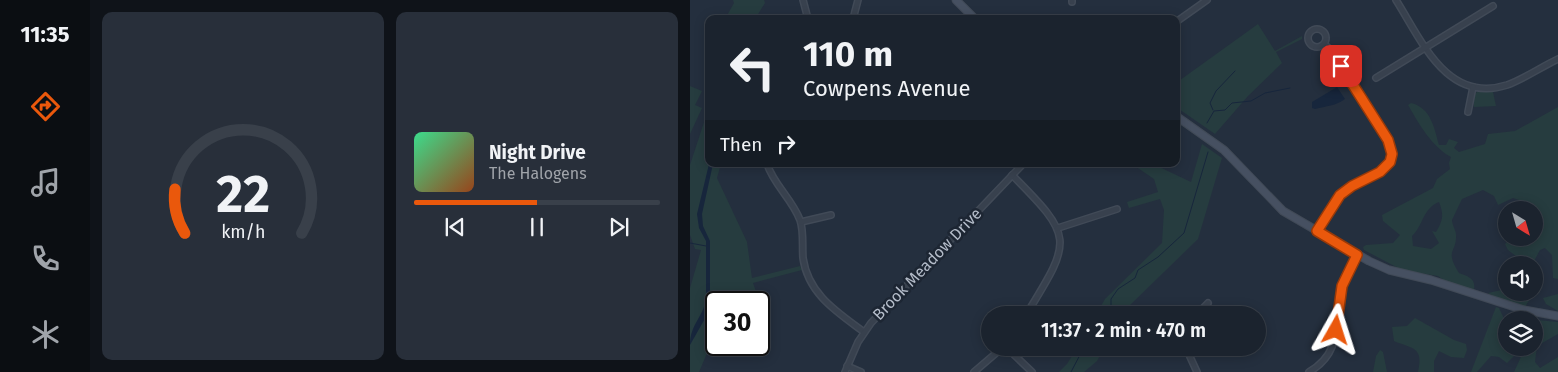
<!DOCTYPE html>
<meta charset="utf-8">
<style>
:root{--surface:#1b232e;--page:#282f3a;--text:#f1f3f6;--muted:#a0a4aa;--line:#39404a;--accent:#ea580c}
body{margin:0;font-family:"Fira Sans",sans-serif;background:var(--page);color:var(--text);height:100vh;display:flex;flex-direction:column;font-size:19px;white-space:nowrap}
*{box-sizing:border-box;margin:0}
p{font-size:16px;color:var(--muted)}
.icon{flex:none;width:28px;height:28px;fill:none;stroke:currentColor;stroke-width:2;stroke-linecap:round;stroke-linejoin:round}
.map{position:relative;flex:1;overflow:hidden}
.drawer{display:flex;flex-direction:column;gap:12px;padding:12px;background:#0f1319;width:600px}
.drawer>*{flex:none}
.hud{position:absolute;left:15px;top:15px;width:475px;height:152px;border-radius:10px;box-shadow:0 2px 12px #0003,0 0 0 1px var(--line);background:#1b232e;color:var(--text);overflow:hidden}
.needle{width:32px;rotate:143deg}
.fabs{position:absolute;left:808px;top:201px;display:grid;gap:10px}
.fabs a{display:grid;place-items:center;width:45px;height:45px;border-radius:50%;background:var(--surface);box-shadow:0 2px 12px #0003,0 0 0 1px var(--line);font-size:25px}
.speed{position:absolute;left:15px;top:291px;display:flex;gap:10px;font-size:25px;font-weight:700;text-align:center}
.speed>*{display:grid;place-content:center;width:65px;height:65px;border-radius:50%;background:var(--surface);box-shadow:0 2px 12px #0003,0 0 0 1px var(--line);line-height:1}
.speed .limit{border:2px solid #111;border-radius:8px;background:#fff;color:#111}
.pin{position:absolute;display:grid;place-items:center;width:42px;height:42px;color:#fff;margin:-21px;border-radius:10px;box-shadow:0 2px 8px #0006}
.me{position:absolute;width:55px;margin:-28px;rotate:6deg;stroke-linejoin:round;filter:drop-shadow(0 0 4px #0008)}
.turn{display:flex;align-items:center;gap:18px;height:105px;padding:0 15px;font-size:22px}
.turn .icon{width:65px;height:65px;stroke-width:2.5}
.turn b{display:block;font-size:35px;line-height:42px}
.then{display:flex;align-items:center;height:48px;padding:0 15px;background:#0003;gap:10px;font-size:19px}
.drawer .widget{flex:1;display:flex;flex-direction:column;justify-content:center;gap:8px;min-width:0;padding:0 18px;border-radius:10px;background:var(--page)}
.drawer .dial{align-items:center;gap:0}
.dial svg{height:130px;overflow:visible;fill:none;stroke:var(--line);stroke-width:7;stroke-linecap:round;text-anchor:middle}
.dial text{fill:var(--text);stroke:none}
.song{display:flex;align-items:center;gap:15px}
.cover{width:60px;height:60px;border-radius:8px;background:linear-gradient(135deg,hsl(150 70% 55%),hsl(20 70% 35%))}
.played{height:5px;border-radius:2px;background:linear-gradient(90deg,var(--accent) 50%,var(--line) 50%)}
.keys{display:flex;justify-content:space-around;direction:ltr}
.drawer .tiles{flex:1;display:grid;gap:12px;grid-template-columns:repeat(2,1fr)}
.trip{position:absolute;left:291px;top:306px;width:285px;height:50px;border-radius:25px;background:var(--surface);box-shadow:0 2px 12px #0003,0 0 0 1px var(--line);font-weight:600;line-height:50px;text-align:center}
main{display:flex;flex:1;min-height:0}
.menu{display:flex;flex-direction:column;width:90px;justify-content:space-around;align-items:center;background:#0b0e12;color:var(--muted)}
.menu .icon{width:35px;height:35px}
.menu .on{color:var(--accent)}
.menu b{font-size:22px;color:var(--text)}
.map>svg:first-child{display:block}
.green{fill:#263c3f;fill-rule:evenodd}
.water{fill:#17263c}
.lines{fill:none;stroke-linecap:round;stroke-linejoin:round}
.stream{stroke:#17263c;stroke-width:1}
.street-casing{stroke:#414a57;stroke-width:8}
.secondary-casing{stroke:#414a57;stroke-width:9}
.street{stroke:#38414e;stroke-width:5}
.secondary{stroke:#465061;stroke-width:7}
.route-casing{stroke:#983908;stroke-width:12}
.route{stroke:#ea580c;stroke-width:9}
.labels{text-anchor:middle;dominant-baseline:central;stroke-width:5;stroke-linejoin:round;paint-order:stroke}
.street-label{font-size:16px;fill:#b4bcc9;stroke:#1d2633}
</style>
<main>
<nav class="menu">
<b>11:35</b>
<svg class="icon on" aria-label="directions" viewBox="0 0 24 24"><path d="M12 3l9 9-9 9-9-9zM9 14v-3h6M13 9l2 2-2 2"/></svg>
<svg class="icon" aria-label="music" viewBox="0 0 24 24"><path d="M9 18V5l10-2v13"/><circle cx="6" cy="18" r="3"/><circle cx="16" cy="16" r="3"/></svg>
<svg class="icon" aria-label="phone" viewBox="0 0 24 24"><path d="M5 4h4l2 5-3 2q2 4 5 5l2-3 5 2v4C11 20 4 13 5 4z"/></svg>
<svg class="icon" aria-label="climate" viewBox="0 0 24 24"><path d="M12 3v18M4 7l16 10M4 17L20 7"/></svg>
</nav>
<section class="drawer">
<div class="tiles">
<div class="widget dial"><svg viewBox="0 0 100 80">
<path d="M14 69A42 42 0 1 1 86 69"/>
<path d="M14 69A42 42 0 0 1 8 42" stroke="#ea580c"/>
<text x="50" y="56" font-size="32" font-weight="700">22</text>
<text x="50" y="72" font-size="11">km/h</text>
</svg></div>
<div class="widget">
<div class="song"><i class="cover"></i><div><b>Night Drive</b><p>The Halogens</p></div></div>
<div class="played"></div>
<div class="keys"><svg class="icon" aria-label="previous" viewBox="0 0 24 24"><path d="M18 5L8 12l10 7zM5 5v14"/></svg><svg class="icon" aria-label="pause" viewBox="0 0 24 24"><path d="M8 5v14M16 5v14"/></svg><svg class="icon" aria-label="next" viewBox="0 0 24 24"><path d="M6 5l10 7-10 7zM19 5v14"/></svg></div>
</div>
</div>
</section>
<div class="map">
<svg width="868" height="372" viewBox="0 0 868 372">
<rect width="100%" height="100%" fill="#242f3e"/>
<g class="green">
<polygon points="43,0 74,0 75,3 65,19 35,19 44,3"/>
<polygon points="568,24 585,51 612,36 612,39 586,52 592,63 558,96 525,134 486,107 486,83"/>
<polygon points="0,86 12,91 5,105 12,108 0,134"/>
<polygon points="787,92 803,92 806,106 784,107 783,96"/>
<path d="M721 103C741 108 744 127 749 145H756L759 139 768 142 764 148 769 152 795 144 798 134 825 131 868 107V279L863 278 862 255 855 248 850 250 842 265H831V260L818 250 815 244 821 238H844V210H838L829 200 823 198 808 205 804 196 793 190 772 199 762 220C762 225 766 230 766 235 767 253 754 249 769 273 777 276 786 278 784 289L780 290 759 284 748 276 712 270 674 250 673 247 676 245 703 243 710 235 693 221 692 215 743 188 747 179 760 169 759 163 761 157C742 147 729 124 718 105ZM749 202C754 215 753 220 746 232L742 231 749 243 741 249 723 246 722 236C733 226 733 208 749 202Z"/>
<polygon points="19,107 19,164 31,164 27,178 57,242 62,278 110,266 112,270 63,283 73,312 69,314 69,302 26,302 26,332 9,372 0,372 0,288 11,250 5,249 0,235 0,165"/>
<polygon points="512,144 532,158 508,239 438,307 434,315 406,315 415,299 472,243 474,210 470,199 439,208 437,202 468,192 464,179 442,164 463,164 501,182"/>
<polygon points="816,289 816,292 841,293 841,297 835,307 807,298 798,293"/>
<polygon points="868,294 868,311 856,304 853,298"/>
<polygon points="806,307 809,308 816,323 813,335 816,339 816,348 824,348 825,355 817,363 809,357 801,356 787,372 781,372"/>
<path d="M725 318 764 340 776 344 777 350 774 358 761 357 749 351 744 361V372H728C734 346 722 349 704 341L702 327 717 326Z"/>
<polygon points="847,320 868,322 868,334 847,346 845,362 850,368 868,357 868,372 824,372 835,348 844,348 844,326"/>
<polygon points="387,348 414,348 407,361 394,372 369,372 377,364"/>
<polygon points="690,350 693,352 697,372 683,372 686,356"/>
</g>
<g class="water">
<path d="M647 87 655 99C646 106 636 106 625 109L622 108V102Z"/>
<path d="M19 164H23L12 214 13 226 20 241V301L17 315 0 345C0 324 13 318 16 299V241L9 228 7 214Z"/>
</g>
<g class="lines">
<g class="stream">
<polyline points="523,110 520,103 526,91 545,71"/>
<polyline points="517,123 524,111 535,110 542,103 561,101 575,93 600,88"/>
<polyline points="0,243 16,246"/>
<polyline points="414,315 421,310 421,299 428,289 445,278 448,270 468,257 494,233 518,152"/>
<polyline points="381,372 392,351 391,348"/>
</g>
<defs>
<g id="street">
<polyline points="113,0 118,19"/>
<path d="M706 0C732 41 757 104 817 85 834 79 851 67 868 59"/>
<polyline points="382,2 382,0"/>
<polyline points="163,19 168,0"/>
<polyline points="486,22 517,0"/>
<circle cx="627" cy="38" r="9"/>
<polyline points="686,78 803,6"/>
<polyline points="778,112 783,87"/>
<path d="M77 164C84 185 102 199 110 220 114 231 112 246 113 258 118 294 147 312 174 332"/>
<path d="M322 175C385 238 382 240 336 315"/>
<polyline points="111,222 141,215"/>
<polyline points="368,228 427,209"/>
<path d="M627 231C635 218 642 202 653 192 672 176 713 175 698 140L641 50 634 44"/>
<polyline points="506,315 518,303"/>
<polyline points="317,348 342,372"/>
<polyline points="496,348 507,372"/>
<polyline points="157,366 171,372"/>
<polyline points="155,372 168,342 181,323 333,164"/>
<polyline points="284,372 312,348"/>
<path d="M619 372C655 351 643 320 652 286 655 275 661 265 667 255"/>
</g>
<g id="secondary">
<polyline points="266,0 285,19"/>
<polyline points="486,116 534,150 593,211 679,261 699,270 741,280 834,310 868,316"/>
</g>
</defs>
<use href="#street" class="street-casing"/>
<use href="#secondary" class="secondary-casing"/>
<use href="#street" class="street"/>
<use href="#secondary" class="secondary"/>
</g>
<g class="lines">
<defs>
<polyline id="route" points="646,330 652,286 667,255 627,231 650,195 662,186 690,172 700,162 702,154 698,140 651,66"/>
</defs>
<use href="#route" class="route-casing"/>
<use href="#route" class="route"/>
</g>
<g class="labels">
<g class="street-label">
<text transform="translate(237 264) rotate(-46)">Brook Meadow Drive</text>
</g>
</g>
</svg>
<div class="fabs">
<a><svg class="needle" viewBox="-14 -14 28 28"><path d="M0-13l5 13h-10z" fill="#e53935"/><path d="M0 13l5-13h-10z" fill="#a0a4aa"/></svg></a>
<a><svg class="icon" aria-label="sound" viewBox="0 0 24 24"><path d="M4 9h4l5-4v14l-5-4H4zM17 9q2 3 0 6"/></svg></a>
<a><svg class="icon" aria-label="layers" viewBox="0 0 24 24"><path d="M12 4l9 5-9 5-9-5zM3 14l9 5 9-5"/></svg></a>
</div>
<div class="speed"><div class="limit">30</div></div>
<div class="pin" style="left:651px;top:66px;background:#d93025"><svg class="icon" aria-label="arrive" viewBox="0 0 24 24"><path d="M6 21V4h12l-3 4 3 4H6"/></svg></div>
<svg class="me" style="left:646px;top:330px" viewBox="-20 -20 40 40"><path d="M0-17L14 15 0 8-14 15z" fill="#ea580c" stroke="#fff" stroke-width="4"/></svg>
<div class="trip">11:37 · 2 min · 470 m</div>
<div class="hud">
<div class="turn"><svg class="icon" aria-label="left" viewBox="0 0 24 24"><path d="M17 20v-9H6M10 6l-5 5 5 5"/></svg><div><b>110 m</b>Cowpens Avenue</div></div>
<div class="then">Then<svg class="icon" aria-label="right" viewBox="0 0 24 24"><path d="M7 20v-9h11M14 6l5 5-5 5"/></svg></div>
</div>
</div>
</main>
